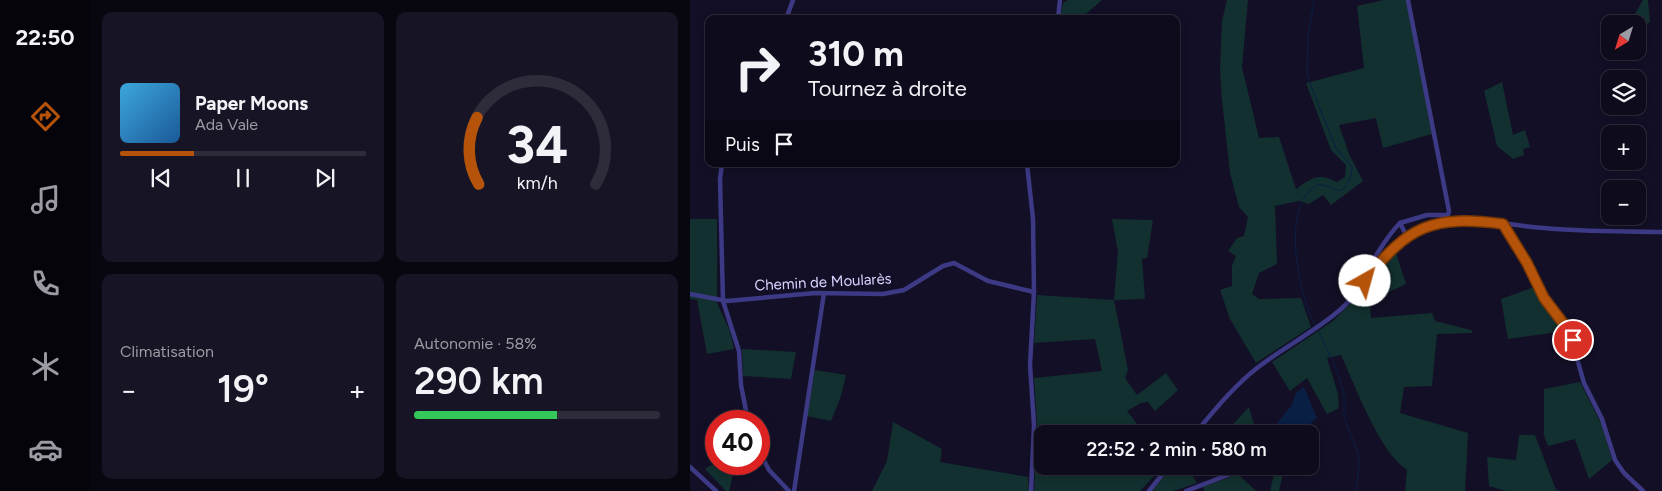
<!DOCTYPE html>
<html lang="fr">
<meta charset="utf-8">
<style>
:root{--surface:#0e0b1c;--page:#171425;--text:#f1f3f6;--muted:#9b9ba3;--line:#2e2b3b;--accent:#b45309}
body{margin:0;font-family:Figtree,sans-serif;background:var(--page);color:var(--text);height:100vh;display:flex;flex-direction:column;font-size:19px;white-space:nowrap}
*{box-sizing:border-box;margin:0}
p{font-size:16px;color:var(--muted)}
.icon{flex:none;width:28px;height:28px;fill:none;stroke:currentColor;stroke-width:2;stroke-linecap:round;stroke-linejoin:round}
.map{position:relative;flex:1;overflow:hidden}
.drawer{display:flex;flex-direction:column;gap:12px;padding:12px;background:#08060f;width:600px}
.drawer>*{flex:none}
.guide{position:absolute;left:15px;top:15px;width:475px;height:152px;border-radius:10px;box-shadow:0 2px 8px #0003,0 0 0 1px var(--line);background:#0e0b1c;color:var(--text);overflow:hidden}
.needle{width:32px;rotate:218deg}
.buttons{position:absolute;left:911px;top:15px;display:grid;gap:10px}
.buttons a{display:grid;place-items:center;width:45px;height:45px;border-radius:10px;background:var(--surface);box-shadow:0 2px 8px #0003,0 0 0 1px var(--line);font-size:25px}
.speed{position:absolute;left:15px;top:410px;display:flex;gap:10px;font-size:25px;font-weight:700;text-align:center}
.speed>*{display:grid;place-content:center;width:65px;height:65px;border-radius:50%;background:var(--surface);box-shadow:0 2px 8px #0003,0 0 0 1px var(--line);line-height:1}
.speed .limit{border:8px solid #d22;background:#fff;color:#111}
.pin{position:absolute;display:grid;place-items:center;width:42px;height:42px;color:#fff;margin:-21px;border:2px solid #fff;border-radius:50%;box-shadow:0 1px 5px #0007}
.me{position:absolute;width:55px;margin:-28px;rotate:38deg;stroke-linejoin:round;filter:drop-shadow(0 0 4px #0008)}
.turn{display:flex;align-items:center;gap:18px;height:105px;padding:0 20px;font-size:22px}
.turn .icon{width:65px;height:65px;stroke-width:2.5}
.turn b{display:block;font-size:35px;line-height:42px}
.then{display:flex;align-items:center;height:48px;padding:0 20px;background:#0003;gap:10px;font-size:19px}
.big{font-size:38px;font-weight:600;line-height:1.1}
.drawer .tile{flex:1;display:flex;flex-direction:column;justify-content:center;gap:8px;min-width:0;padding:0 18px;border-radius:10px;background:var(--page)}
.drawer .dial{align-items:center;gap:0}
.dial svg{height:130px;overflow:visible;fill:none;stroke:var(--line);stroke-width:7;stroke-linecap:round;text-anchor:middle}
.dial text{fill:var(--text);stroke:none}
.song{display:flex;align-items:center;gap:15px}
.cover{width:60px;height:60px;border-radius:8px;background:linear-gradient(135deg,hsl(200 70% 55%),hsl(210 70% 35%))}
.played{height:5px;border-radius:2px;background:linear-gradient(90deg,var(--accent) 30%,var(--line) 30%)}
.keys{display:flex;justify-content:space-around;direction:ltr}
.heat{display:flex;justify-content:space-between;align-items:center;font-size:28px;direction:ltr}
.charge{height:8px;border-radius:4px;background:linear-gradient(90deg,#34c759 58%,var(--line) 0)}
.drawer .tiles{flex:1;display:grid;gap:12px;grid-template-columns:repeat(2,1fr)}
.trip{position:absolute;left:344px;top:425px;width:285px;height:50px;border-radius:10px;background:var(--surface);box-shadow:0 2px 8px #0003,0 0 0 1px var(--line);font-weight:600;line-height:50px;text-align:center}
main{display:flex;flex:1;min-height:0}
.tab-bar{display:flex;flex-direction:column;width:90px;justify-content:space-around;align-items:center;background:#06040b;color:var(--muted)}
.tab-bar .icon{width:35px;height:35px}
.tab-bar .active{color:var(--accent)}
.tab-bar b{font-size:22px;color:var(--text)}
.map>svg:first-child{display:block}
.green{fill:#12302f}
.water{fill:#0a1f44}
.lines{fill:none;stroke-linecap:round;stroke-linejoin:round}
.stream{stroke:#0a1f44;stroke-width:1}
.minor{stroke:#3d3a85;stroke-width:4.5}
.route-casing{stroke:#753606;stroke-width:12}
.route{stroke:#b45309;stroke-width:9}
.labels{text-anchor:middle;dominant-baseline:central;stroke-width:5;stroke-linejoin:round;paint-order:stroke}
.street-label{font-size:15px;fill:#d9d4ff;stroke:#130f26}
</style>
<main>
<nav class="tab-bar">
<b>22:50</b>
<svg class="icon active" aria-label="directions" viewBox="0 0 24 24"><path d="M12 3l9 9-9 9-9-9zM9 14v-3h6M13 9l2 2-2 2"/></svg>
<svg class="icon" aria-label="music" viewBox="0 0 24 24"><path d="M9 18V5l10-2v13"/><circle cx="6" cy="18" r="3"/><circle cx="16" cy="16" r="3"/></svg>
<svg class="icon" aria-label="phone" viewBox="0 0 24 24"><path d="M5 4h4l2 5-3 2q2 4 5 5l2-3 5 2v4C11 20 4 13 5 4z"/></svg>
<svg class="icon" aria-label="climate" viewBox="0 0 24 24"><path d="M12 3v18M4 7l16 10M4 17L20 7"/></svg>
<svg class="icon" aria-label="car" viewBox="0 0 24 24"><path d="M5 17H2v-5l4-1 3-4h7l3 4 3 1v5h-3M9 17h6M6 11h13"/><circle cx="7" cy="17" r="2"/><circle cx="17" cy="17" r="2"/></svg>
</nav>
<section class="drawer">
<div class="tiles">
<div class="tile">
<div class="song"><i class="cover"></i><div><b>Paper Moons</b><p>Ada Vale</p></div></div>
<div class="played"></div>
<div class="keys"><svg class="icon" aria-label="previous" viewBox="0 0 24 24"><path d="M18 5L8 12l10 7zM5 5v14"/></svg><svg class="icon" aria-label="pause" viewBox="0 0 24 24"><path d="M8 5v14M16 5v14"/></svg><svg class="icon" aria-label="next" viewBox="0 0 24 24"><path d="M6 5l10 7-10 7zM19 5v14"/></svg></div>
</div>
<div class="tile dial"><svg viewBox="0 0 100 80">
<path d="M14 69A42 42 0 1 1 86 69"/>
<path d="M14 69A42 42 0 0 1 13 28" stroke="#b45309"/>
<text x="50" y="56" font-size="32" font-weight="700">34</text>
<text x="50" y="72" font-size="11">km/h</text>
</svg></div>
<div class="tile"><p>Climatisation</p>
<div class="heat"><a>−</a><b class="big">19°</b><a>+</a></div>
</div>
<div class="tile"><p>Autonomie · 58%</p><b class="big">290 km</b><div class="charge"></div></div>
</div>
</section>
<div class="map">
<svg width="972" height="491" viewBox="0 0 972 491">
<rect width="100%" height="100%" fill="#130f26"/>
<g class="green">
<polygon points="378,0 412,0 390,19 370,19 373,3"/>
<path d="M537 0H558L552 67 569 138 589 137 606 189C623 177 628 173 647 182L655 177 656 165 641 150 616 83 674 68 667 6 694 0H717L742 134 693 148 686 118 649 125 659 154 673 181 641 205 633 195 619 204 609 201 585 206 587 264 569 273 562 294 569 299 611 298 621 327 566 363 540 319 530 290 542 286V266L546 256 538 251 547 238 554 236 558 217 549 207 540 173 532 100 530 70 532 21Z"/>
<polygon points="953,0 958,0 960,22 948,30 948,24 939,24"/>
<polygon points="812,82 823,135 835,130 840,147 833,149 834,155 823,159 807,146 794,91"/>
<polygon points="0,219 27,219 27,303 40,331 44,349 17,354 7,300 0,299"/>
<polygon points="422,219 463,220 457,258 452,259 455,299 424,300 438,370 435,378 447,395 476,373 488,390 465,411 458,402 451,403 437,411 455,434 352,434 352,466 473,466 450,491 344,491 347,425 344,378 412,371 405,339 344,343 347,295 424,300 428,252"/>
<path d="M705 250 716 284 680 301 681 318 742 313 745 321 781 330 783 333 747 334 742 386 714 387 710 413 778 433 775 491H715L717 470C689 452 666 387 651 355L637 358 648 394 649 408 637 414 617 378 600 391 582 362 643 321 668 296Z"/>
<polygon points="844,287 875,331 818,339 811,299"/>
<polygon points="52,349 106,352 101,379 53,376"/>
<polygon points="125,370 156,375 151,396 141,421 117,416"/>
<polygon points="890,382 912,425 922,460 899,479 885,439 858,446 854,435 854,389"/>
<polygon points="559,407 565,428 553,434 534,434"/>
<polygon points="203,422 252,449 250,462 338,477 339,491 182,491 197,461"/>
<polygon points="829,435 845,435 866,490 873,491 816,491 799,486 797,457 826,460"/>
<polygon points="21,465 45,467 39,491 36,491 15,469"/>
<polygon points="482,466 496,466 507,483 483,491 462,491"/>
<polygon points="586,466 595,466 589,491 580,491"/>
<polygon points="548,474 566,491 515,491 512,487"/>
</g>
<polygon class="water" points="614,387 627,418 608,434 590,434 587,423 602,405 606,393"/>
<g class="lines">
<g class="stream">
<path d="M624 323C609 294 595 223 616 195 619 191 622 187 628 185 634 184 643 189 650 191 659 186 661 176 662 167L646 148 621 86 617 71 618 38 624 0"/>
<polyline points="629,332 645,366 654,394 654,417 668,453 669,465 666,491"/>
</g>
<g class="minor">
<polyline points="96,19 103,0"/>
<polyline points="368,19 370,0"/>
<polyline points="32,164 30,179 33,301 49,351 51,385 58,421"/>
<polyline points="337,164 343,219 344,292 340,365 344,425 341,491"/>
<polyline points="813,224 837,263 854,299 880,334 894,383 912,419 925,460 934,473 953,491"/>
<polyline points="717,237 710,223 737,215 758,215 759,211 718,0"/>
<path d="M675 281C676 267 700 233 710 223"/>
<polyline points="0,294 37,301 125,293 193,294 214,290 253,266 264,263 298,281 344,292"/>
<path d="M505 434C523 411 544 386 567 368 594 347 626 331 651 309 686 278 701 231 752 222 786 216 821 226 854 228 894 232 933 231 972 232"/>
<polyline points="69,451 79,470 99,491"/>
<polyline points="0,467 26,491"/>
<polyline points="104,491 134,293"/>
<polyline points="459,491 479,466"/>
<polyline points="496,491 561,466"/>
</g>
</g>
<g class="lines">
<defs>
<path id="route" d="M675 281C718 225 743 215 813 224L837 263 854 298 876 327 883 340"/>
</defs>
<use href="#route" class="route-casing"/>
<use href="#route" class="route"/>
</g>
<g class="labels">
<g class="street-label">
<text transform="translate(133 282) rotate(-3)">Chemin de Moularès</text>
</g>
</g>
</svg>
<div class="buttons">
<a><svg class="needle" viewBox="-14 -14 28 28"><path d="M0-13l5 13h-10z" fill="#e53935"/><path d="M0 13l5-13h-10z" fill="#9b9ba3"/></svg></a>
<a><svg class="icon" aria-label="layers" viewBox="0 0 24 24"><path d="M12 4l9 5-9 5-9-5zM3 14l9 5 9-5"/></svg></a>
<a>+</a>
<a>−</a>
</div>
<div class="speed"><div class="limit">40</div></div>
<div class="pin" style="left:883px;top:340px;background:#d93025"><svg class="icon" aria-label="arrive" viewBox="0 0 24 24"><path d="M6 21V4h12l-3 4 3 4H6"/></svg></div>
<svg class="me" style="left:675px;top:281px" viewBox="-20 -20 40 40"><circle r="19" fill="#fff"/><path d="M0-13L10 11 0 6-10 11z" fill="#b45309"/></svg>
<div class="trip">22:52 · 2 min · 580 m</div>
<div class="guide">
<div class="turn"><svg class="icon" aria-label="right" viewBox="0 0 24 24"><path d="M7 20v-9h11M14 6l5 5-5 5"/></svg><div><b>310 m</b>Tournez à droite</div></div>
<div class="then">Puis<svg class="icon" aria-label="arrive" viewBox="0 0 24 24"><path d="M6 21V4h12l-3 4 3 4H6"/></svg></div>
</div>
</div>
</main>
